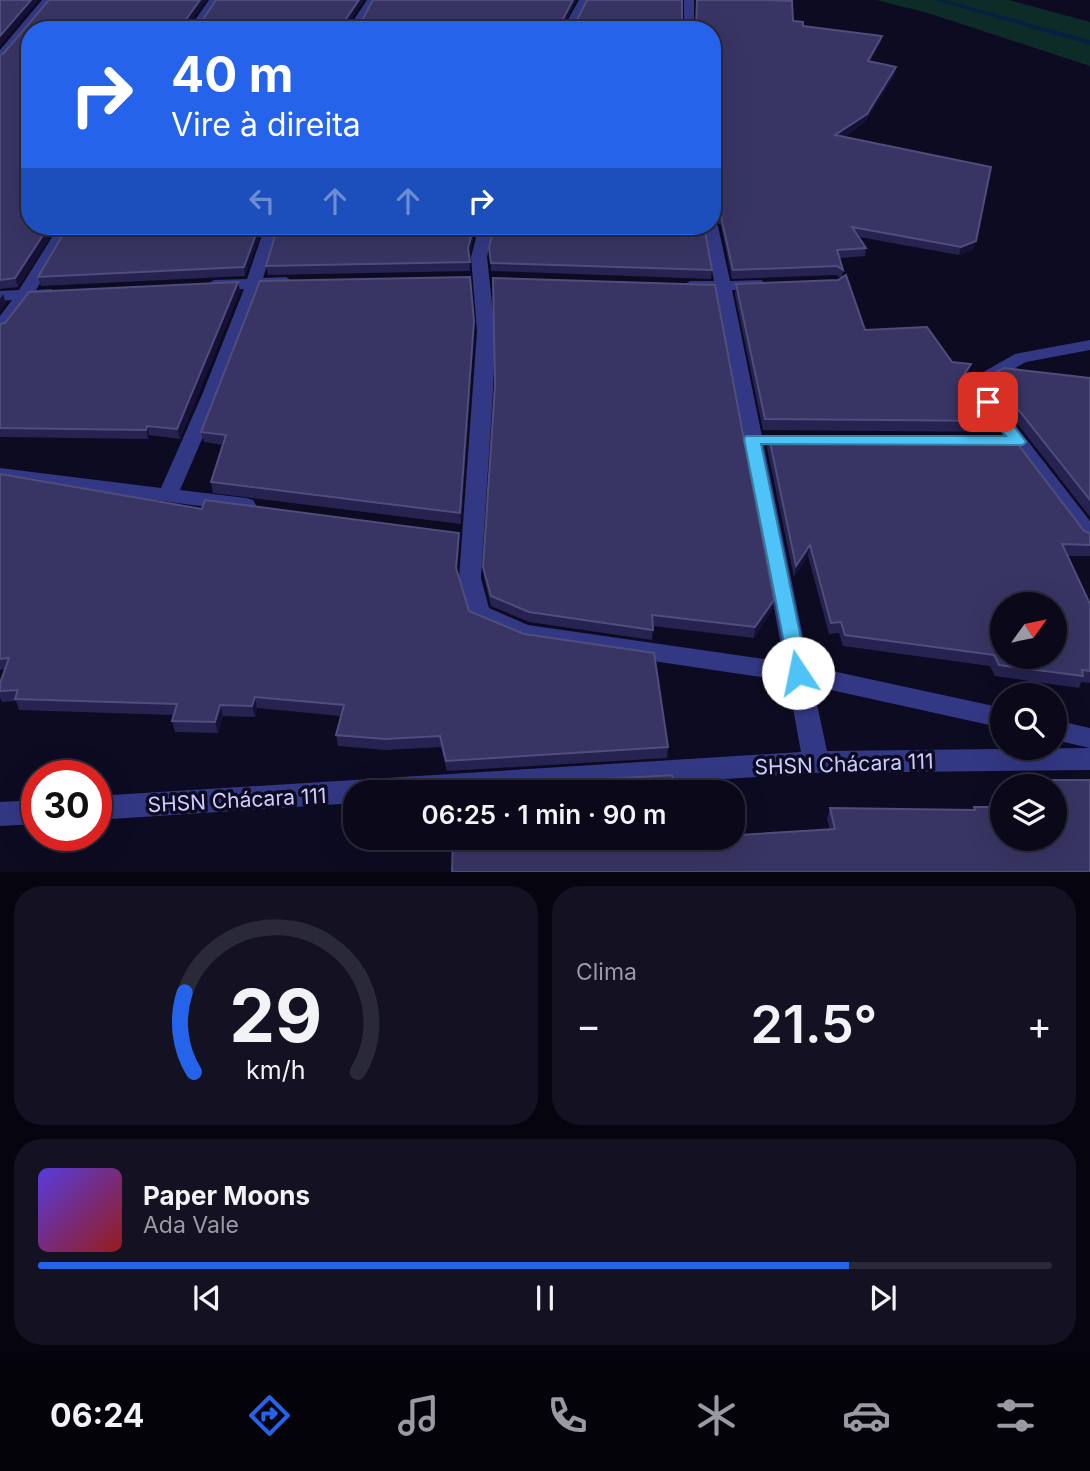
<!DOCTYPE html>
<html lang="pt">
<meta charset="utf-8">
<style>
:root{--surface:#0a0819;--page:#131122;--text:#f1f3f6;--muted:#999aa2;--line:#2a2938;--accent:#2563eb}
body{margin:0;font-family:Inter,sans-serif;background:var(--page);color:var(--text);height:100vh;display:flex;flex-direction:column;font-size:26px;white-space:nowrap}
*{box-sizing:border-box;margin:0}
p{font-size:23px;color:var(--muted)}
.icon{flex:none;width:38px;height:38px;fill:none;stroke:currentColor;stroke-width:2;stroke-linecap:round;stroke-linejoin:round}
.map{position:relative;height:872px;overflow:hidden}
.sheet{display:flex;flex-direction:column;gap:14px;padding:14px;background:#06040e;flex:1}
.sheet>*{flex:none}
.guide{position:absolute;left:21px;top:21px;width:700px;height:214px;border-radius:28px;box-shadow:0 7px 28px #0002,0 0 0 2px var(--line);background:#2563eb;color:#fff;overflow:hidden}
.needle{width:46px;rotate:57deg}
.controls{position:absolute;left:990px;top:592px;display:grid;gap:14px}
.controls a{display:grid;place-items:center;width:77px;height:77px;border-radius:50%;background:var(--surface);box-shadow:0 7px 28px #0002,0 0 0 2px var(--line);font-size:35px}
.speed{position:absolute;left:21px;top:760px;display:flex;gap:14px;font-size:35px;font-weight:700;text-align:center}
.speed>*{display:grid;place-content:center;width:91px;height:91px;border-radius:50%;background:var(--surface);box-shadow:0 7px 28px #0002,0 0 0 2px var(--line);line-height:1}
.speed .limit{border:10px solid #d22;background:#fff;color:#111}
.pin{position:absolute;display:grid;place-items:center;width:60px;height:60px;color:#fff;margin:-30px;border-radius:14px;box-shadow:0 4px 10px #0006}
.me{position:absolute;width:77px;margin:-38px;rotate:349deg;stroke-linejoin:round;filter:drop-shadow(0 0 5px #0008)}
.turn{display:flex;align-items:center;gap:24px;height:147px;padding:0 35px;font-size:32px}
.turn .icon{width:91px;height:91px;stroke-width:2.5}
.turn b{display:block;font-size:49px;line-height:60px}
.lanes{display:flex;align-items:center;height:66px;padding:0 35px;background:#0003;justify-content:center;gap:35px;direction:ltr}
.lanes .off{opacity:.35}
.big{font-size:52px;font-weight:600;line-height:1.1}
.sheet .tile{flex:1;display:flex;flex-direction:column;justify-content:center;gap:10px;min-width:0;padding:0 24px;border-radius:28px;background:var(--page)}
.sheet .dial{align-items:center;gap:0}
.dial svg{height:182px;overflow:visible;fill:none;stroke:var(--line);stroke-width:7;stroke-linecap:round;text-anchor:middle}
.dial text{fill:var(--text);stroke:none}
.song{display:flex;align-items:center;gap:21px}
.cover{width:84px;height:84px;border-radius:10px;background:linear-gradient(135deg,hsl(250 70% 55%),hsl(0 70% 35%))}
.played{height:7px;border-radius:4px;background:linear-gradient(90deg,var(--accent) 80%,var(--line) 80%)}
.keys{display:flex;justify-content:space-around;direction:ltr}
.heat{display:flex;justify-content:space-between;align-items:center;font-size:38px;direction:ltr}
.sheet .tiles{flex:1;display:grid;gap:14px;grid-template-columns:1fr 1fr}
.tile:last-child{grid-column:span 2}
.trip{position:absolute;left:343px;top:780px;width:402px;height:70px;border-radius:28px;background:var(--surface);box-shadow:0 7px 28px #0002,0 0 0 2px var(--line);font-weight:600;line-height:70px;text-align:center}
.tabs{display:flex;height:112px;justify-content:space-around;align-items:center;background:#04030a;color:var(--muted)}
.tabs .icon{width:49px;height:49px}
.tabs .selected{color:var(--accent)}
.tabs b{font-size:32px;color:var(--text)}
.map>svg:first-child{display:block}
.green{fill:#0e2c27}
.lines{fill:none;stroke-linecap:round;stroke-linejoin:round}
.stream{fill:#052140;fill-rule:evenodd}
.minor{fill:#333884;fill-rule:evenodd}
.wall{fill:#262351}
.shaded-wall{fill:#151236}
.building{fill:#383564;stroke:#4f4d7c;stroke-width:2;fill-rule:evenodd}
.route{fill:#4fc3f7;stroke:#337fa1;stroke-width:2}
.labels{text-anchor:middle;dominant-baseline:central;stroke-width:7;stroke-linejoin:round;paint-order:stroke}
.near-street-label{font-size:21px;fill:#ccf;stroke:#0d0b21}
</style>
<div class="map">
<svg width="1090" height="873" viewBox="0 0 1090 873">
<rect width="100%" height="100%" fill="#0d0b21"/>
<polygon class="green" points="876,0 1009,0 1090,22 1090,66 928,13"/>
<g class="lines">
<polygon class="stream" points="934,0 946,0 1090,40 1090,45"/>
<g class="minor">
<polygon points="42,0 53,0 4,59 0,60 0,50"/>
<polygon points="209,0 219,0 199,30 188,30"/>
<polygon points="367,0 377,0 358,30 347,30"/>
<polygon points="579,0 589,0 573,30 562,30"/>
<rect x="684" y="0" width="10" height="30"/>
<polygon points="712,222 718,226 730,281 761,280 769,285 761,290 732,290 809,666 1003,708 1003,728 813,686 827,751 1090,748 1055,740 1055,720 1090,728 1090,770 816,773 508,793 355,793 355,803 96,820 96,796 801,752 788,681 525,642 471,619 459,578 477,331 471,257 479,226 493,226 487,257 495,331 493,391 481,578 489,608 528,625 784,662 716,290 690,291 682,286 690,281 714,281 704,226 712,226"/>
<polygon points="59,226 73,226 36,290 51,289 59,294 51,299 30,300 6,331 0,332 0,316 12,300 0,301 0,291 19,290"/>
<polygon points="265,226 279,226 263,278 286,277 294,282 286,287 260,288 221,395 180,490 246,498 253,500 256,505 253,510 246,512 0,480 0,468 161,488 202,395 244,289 214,290 206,285 214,280 247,279"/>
<polygon points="1090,340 1090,350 1026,362 984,385 1090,521 1090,543 1082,541 964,383 1015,354"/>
<polygon points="37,800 37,824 0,826 0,802"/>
</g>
</g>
<g class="wall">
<polygon points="49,0 206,0 188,25 200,24 216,0 364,0 347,25 360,24 373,0 576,0 564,25 682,23 685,26 793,21 803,26 882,36 880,43 870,61 895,74 865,122 844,137 973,250 959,255 859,237 866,248 865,256 840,258 843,270 842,278 865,330 952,362 968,375 967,377 1001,421 998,432 763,430 735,295 736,284 838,280 841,278 836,275 732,279 721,225 712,220 712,30 30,30 30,226 57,226 18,287 0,289 0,55 4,53"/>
<polygon points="68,226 264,226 245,276 41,286 38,277"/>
<polygon points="476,226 469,255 470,271 268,275 266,266"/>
<polygon points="489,248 712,270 711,279 491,271"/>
<polygon points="238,282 240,291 180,439 149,435 148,439 0,437 0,324"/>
<polygon points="474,331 461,524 213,493 211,482 223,445 204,442 201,432"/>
<polygon points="991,375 1090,378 1090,517 988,386"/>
<polygon points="769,437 1090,533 1090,556 1068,556 1090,604 1090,683 1081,682 1079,688 995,676 990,666 843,646 839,633 829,634 808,556 794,577 767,448"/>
<polygon points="0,474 202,509 459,533 459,543 457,572 469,611 668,747 667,758 447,771 441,747 386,750 338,746 336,735 341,716 257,708 255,717 223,716 218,733 175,732 172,721 174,715 19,710 16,701 2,702 0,698 0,683 5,669 0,670"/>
<polygon points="483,567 774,600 772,610 754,638 653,626 652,640 529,622 491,606 484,578"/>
<polygon points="1050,780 1090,780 1090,872 452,872 453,838 733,838 733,810 739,835 830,830 827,819 830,808 973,810 974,807 1003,807 1003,838 1055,838 1055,786 1048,786"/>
</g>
<g class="shaded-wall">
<polygon points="31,0 37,0 37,2 0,46 0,36"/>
<polygon points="200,0 206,0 186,28 185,21"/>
<polygon points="359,0 364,0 345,29 344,22"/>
<polygon points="573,0 576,0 561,30 560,25"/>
<polygon points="882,36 880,43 866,68 868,61"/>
<polygon points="896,67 895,74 865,122 834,143 835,135"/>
<polygon points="49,226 57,226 18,287 15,278"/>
<polygon points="259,226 264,226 245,276 244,267"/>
<polygon points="474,226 476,226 468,256 468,248"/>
<polygon points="976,241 973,250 959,255 961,247"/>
<polygon points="238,282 240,291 180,439 177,429"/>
<polygon points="3,294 6,303 0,312 0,299"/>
<polygon points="474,321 474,331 461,524 460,513"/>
<polygon points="971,364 968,375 962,385 965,373"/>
<polygon points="147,426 149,435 148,439 146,430"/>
<polygon points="459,533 459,543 456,579 456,568"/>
<polygon points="810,545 808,556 794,577 796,566"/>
<polygon points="774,600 772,610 754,638 755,627"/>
<polygon points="255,697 257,708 255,717 252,706"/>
<polygon points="220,705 223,716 218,733 215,722"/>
</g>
<g class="building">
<polygon points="0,0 31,0 0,36"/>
<polygon points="49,0 200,0 185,21 185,25 200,24 216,0 359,0 344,22 345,25 360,24 373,0 573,0 560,25 575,24 587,0 682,0 682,23 685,26 696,25 697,0 766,0 792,1 793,21 803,22 803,26 882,36 868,61 896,67 867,114 835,135 991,167 976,241 961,247 852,227 866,248 837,250 843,270 837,266 733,270 721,217 712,211 712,30 30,30 30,226 49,226 15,278 0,280 0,55 4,53"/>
<polygon points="68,226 259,226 244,267 38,277"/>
<polygon points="278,226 474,226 468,248 470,262 266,266"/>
<polygon points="494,226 704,226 712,270 491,263 489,248"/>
<polygon points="846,275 865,330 927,327 952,362 971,364 965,373 1001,421 765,419 736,284 838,280"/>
<polygon points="470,277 474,321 460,513 211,482 226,435 201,432 260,281"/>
<polygon points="493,278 715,285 774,600 755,627 652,615 653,630 529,612 491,596 483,567 495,385"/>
<polygon points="238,282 177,429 147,426 146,430 0,428 0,324 5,323 29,292"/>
<polygon points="1004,368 1090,378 1090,500 991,375"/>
<path d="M769 437 1014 439 1084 531 1090 533V545L1062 544 1090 604V671L1082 670 1083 676 999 665 994 655 845 635 841 622 831 623 810 545 796 566ZM1003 604H1055V656H1003Z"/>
<polygon points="0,474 202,509 205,500 459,533 456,568 469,611 524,634 654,653 668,747 446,761 440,736 385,739 336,735 344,705 255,697 252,706 220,705 215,722 172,721 177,704 15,699 18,690 0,691 0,683 9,658 0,659"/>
<polygon points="672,775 674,783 727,781 730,793 453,793 451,785 508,785"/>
<polygon points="1050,780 1090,780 1090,872 452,872 453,838 733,838 733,810 739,835 835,829 830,808 975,810 974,807 1003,807 1003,838 1055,838 1056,793 1055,786 1053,786"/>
</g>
<polygon class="route" points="988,398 993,399 1023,438 1026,442 1023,445 761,444 808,673 805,678 798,681 791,678 744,439 746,436 1006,436 980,402"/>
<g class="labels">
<g class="near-street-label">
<text transform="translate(844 764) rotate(-2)">SHSN Chácara 111</text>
<text transform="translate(237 800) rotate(-3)">SHSN Chácara 111</text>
</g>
</g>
</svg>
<div class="controls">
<a><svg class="needle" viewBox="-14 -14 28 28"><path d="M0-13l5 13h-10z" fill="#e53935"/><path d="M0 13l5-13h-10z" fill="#999aa2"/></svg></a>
<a><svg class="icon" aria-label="search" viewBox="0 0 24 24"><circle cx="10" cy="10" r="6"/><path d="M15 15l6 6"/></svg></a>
<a><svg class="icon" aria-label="layers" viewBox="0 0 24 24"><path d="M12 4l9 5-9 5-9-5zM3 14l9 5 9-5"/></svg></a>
</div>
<div class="speed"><div class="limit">30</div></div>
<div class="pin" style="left:988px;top:402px;background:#d93025"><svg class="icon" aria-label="arrive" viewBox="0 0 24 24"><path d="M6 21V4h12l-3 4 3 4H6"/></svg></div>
<svg class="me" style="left:798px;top:673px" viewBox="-20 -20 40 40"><circle r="19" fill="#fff"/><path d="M0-13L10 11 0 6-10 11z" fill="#4fc3f7"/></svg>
<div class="trip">06:25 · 1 min · 90 m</div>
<div class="guide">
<div class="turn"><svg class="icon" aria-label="right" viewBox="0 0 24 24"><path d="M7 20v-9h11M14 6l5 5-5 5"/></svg><div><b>40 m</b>Vire à direita</div></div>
<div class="lanes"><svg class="icon off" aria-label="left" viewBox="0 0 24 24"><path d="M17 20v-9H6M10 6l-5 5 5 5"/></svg><svg class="icon off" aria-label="ahead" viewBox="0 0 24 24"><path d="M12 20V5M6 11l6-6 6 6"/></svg><svg class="icon off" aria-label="ahead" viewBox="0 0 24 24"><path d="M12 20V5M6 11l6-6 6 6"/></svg><svg class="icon" aria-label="right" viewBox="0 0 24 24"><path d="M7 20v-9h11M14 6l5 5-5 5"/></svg></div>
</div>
</div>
<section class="sheet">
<div class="tiles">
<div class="tile dial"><svg viewBox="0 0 100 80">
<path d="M14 69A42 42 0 1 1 86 69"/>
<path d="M14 69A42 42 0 0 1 10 34" stroke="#2563eb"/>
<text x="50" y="56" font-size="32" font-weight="700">29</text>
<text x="50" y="72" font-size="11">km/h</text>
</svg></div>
<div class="tile"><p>Clima</p>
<div class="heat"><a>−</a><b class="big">21.5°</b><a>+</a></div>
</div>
<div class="tile">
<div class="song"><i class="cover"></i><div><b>Paper Moons</b><p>Ada Vale</p></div></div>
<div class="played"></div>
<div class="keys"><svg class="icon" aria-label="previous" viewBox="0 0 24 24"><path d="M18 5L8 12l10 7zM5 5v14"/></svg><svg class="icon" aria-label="pause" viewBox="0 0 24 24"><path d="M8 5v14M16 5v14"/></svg><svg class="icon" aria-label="next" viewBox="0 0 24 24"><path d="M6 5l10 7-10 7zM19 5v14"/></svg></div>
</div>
</div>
</section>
<nav class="tabs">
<b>06:24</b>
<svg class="icon selected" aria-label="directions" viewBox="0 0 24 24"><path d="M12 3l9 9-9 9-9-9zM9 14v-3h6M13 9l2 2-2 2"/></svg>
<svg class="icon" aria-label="music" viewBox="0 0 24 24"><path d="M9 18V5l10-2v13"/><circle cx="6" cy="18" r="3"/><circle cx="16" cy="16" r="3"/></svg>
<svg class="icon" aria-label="phone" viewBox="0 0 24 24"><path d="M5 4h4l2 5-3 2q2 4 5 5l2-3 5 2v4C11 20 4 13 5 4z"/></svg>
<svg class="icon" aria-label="climate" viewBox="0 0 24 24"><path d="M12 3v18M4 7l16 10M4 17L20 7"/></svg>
<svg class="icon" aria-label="car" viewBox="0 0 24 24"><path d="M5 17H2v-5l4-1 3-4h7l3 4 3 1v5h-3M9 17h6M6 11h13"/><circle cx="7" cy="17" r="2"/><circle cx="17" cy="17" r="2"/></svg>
<svg class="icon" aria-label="filters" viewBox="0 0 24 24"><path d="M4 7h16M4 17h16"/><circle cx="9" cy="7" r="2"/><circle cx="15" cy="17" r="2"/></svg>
</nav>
